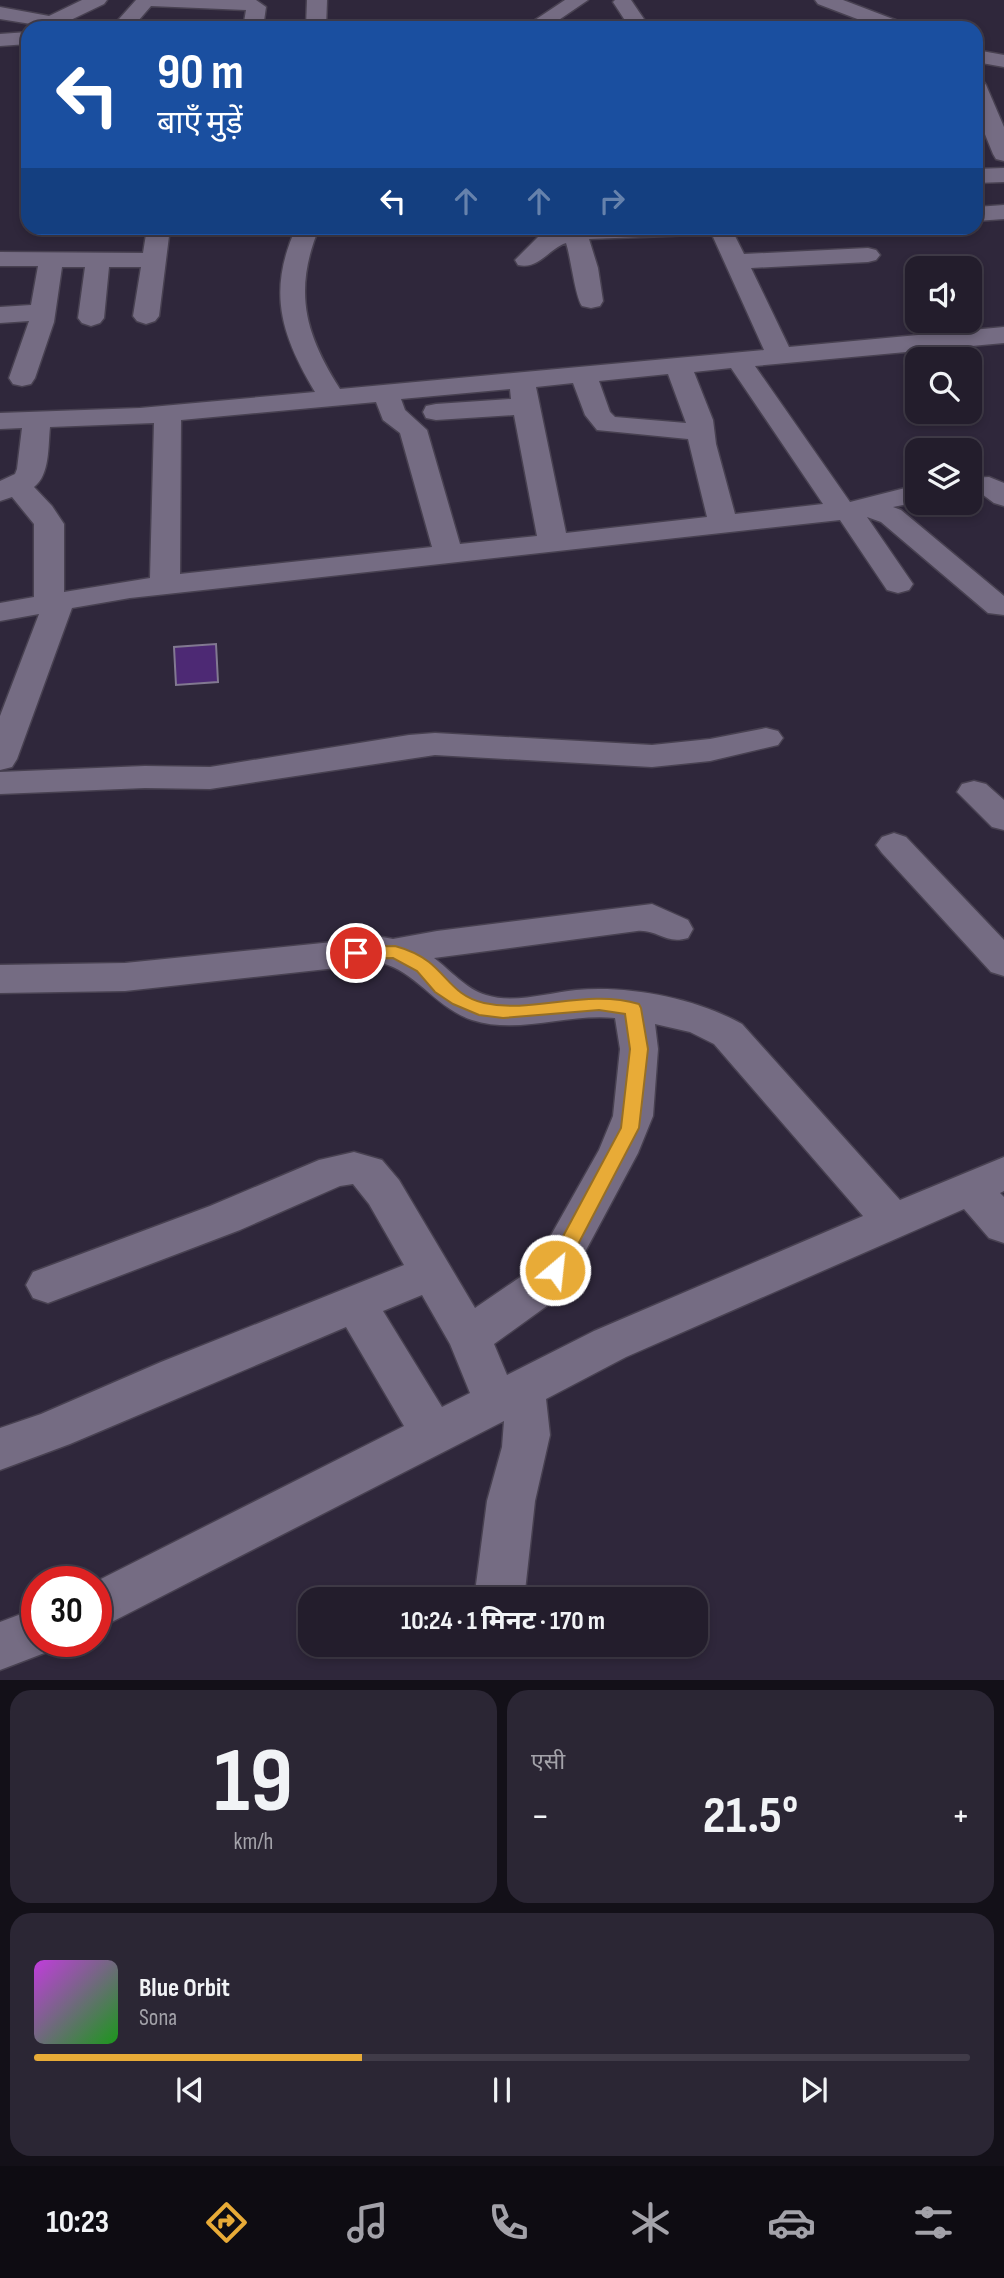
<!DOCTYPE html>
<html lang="hi">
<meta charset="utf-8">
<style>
:root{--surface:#231d2c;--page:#2b2634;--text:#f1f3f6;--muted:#a3a2a9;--line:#403b48;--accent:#e8ab37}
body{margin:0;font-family:"Sofia Sans Condensed","Noto Sans Devanagari",sans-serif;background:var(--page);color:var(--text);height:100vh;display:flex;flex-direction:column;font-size:26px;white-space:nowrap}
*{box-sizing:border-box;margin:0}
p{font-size:23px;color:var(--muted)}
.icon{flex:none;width:38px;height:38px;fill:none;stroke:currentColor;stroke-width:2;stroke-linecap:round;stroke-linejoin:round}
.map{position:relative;height:1680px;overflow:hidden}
.drawer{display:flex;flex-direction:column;gap:10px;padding:10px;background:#131018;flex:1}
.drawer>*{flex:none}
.guide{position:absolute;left:21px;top:21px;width:962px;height:214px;border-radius:21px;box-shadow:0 4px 10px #0003,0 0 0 2px var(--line);background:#1a4fa0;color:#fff;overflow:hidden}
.fabs{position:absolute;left:905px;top:256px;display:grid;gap:14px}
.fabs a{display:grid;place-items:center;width:77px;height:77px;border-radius:14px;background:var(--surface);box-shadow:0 4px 10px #0003,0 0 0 2px var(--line);font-size:35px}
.speed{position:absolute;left:21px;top:1566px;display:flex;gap:14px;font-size:35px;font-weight:700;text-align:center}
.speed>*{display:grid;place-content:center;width:91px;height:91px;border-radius:50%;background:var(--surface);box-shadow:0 4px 10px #0003,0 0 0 2px var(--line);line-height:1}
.speed .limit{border:10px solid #d22;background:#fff;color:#111}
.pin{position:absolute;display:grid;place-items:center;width:60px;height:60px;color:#fff;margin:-30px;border:4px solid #fff;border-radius:50%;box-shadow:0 2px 7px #0007}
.me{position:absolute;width:77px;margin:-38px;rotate:28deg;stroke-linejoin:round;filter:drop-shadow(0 0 5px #0008)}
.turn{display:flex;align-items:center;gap:24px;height:147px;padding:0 21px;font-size:32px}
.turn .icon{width:91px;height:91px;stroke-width:2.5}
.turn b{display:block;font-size:49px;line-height:60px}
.lanes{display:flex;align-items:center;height:66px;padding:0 21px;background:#0003;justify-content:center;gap:35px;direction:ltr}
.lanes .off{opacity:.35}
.big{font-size:52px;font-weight:700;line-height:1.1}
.drawer .card{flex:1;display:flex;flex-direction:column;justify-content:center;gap:10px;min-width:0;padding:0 24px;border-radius:21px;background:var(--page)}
.drawer .dial{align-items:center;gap:0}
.dial b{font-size:91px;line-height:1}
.song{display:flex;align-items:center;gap:21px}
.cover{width:84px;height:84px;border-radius:10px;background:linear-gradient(135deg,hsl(290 70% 55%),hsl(120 70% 35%))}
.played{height:7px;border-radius:4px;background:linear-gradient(90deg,var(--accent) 35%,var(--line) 35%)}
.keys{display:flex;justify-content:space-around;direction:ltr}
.heat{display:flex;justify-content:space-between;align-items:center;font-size:38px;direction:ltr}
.drawer .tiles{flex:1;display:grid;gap:10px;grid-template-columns:1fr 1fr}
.card:last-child{grid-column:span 2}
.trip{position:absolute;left:298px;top:1587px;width:410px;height:70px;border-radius:21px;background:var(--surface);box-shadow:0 4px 10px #0003,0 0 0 2px var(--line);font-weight:700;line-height:70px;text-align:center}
.tab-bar{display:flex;height:112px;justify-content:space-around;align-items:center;background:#0e0c12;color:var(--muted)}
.tab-bar .icon{width:49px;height:49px}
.tab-bar .current{color:var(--accent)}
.tab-bar b{font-size:32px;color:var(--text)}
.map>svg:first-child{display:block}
.building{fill:#4d2974;stroke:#827991;stroke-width:2}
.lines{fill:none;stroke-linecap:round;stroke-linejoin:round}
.minor-casing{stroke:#484151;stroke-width:3}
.minor{fill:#756c83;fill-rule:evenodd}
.route{fill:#e8ab37;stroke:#976f24;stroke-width:2}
</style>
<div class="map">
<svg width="1004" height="1680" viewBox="0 0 1004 1680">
<rect width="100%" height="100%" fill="#2f273b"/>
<polygon class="building" points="216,644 218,682 176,685 174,647"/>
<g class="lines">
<defs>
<g id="minor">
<polygon points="82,0 107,0 104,4 54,28 28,28 31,24 0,19 0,7 49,16"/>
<polygon points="136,0 256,0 266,7 263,28 243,28 246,10 151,6 132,28 111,28"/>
<polygon points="307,0 327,0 326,28 306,28"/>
<polygon points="565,0 588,0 547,28 523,28"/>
<polygon points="615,0 631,0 650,28 630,28 613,2"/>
<polygon points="815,0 843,0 906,24 909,28 881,28 818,4"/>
<polygon points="28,32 28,44 0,46 0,34"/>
<polygon points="976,50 1004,55 1004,67 976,62"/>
<polygon points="976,79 983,81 986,85 1004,127 1004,161 996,159 993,154 976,112"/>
<polygon points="1004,168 1004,182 976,183 976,169"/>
<polygon points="1004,205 1004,219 976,221 976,207"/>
<polygon points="147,228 170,228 159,316 155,321 146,324 137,321 133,316 141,267 109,267 104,318 100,323 91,326 82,323 78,318 85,267 62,267 54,322 35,378 31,384 22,386 13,384 9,378 29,321 0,323 0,307 31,305 38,266 0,266 0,252 143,253"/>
<path d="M296 228H319C293 291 305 334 340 389L764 350 709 228H731L744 254 868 248 876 250 880 255 876 260 868 262 751 268 789 347 1004 327V343L755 366 850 502 917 485 918 502 893 507 901 510 1004 596V615L988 613 881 522 867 517 913 584 909 590 898 593 887 590 840 520 130 598 72 608 17 759 12 767 0 770V716L39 614 0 621V603L34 597V524L12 497 0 501V481L15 474 17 469 22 428 0 429V413L140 408 315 392C281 335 267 291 296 228ZM731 368 823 504 735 514 716 444 713 420 694 372ZM668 374 686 423 615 417 610 412 599 381ZM573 383 585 415 597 430 688 439 707 517 566 533 536 387ZM510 389 511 399 436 404 426 406 423 412 426 418 436 420 514 415 537 536 460 544 427 430 405 410 401 399ZM376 402 383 420 400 433 432 547 180 574 181 420ZM154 423 150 578 64 592V524L52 506 34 487C50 475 48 446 50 427Z"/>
<path d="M565 228H705L701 233 693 235 589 239 598 268 603 301 600 306 591 308 582 306C575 296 571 258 566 243 548 249 539 270 518 265L515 260 538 237Z"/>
<polygon points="989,477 1004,483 1004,506 994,503 982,494 970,494 970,478"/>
<polygon points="766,728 778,731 783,738 778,745 710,761 652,767 435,755 210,789 145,788 0,794 0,772 145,766 210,767 409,735 435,733 652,745 710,739"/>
<polygon points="974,781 986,784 1004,800 1004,830 992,827 957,792 962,784"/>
<polygon points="894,833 906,837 1004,940 1004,976 991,972 882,853 876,845 882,837"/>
<path d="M652 904 688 920 693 929 688 938C665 945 658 929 637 931L434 958C450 970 466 989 486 995 514 1004 547 993 576 990 628 985 696 998 742 1024L900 1200 1004 1157V1191L1000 1193 1004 1197V1243L989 1238 964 1209 626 1357 546 1399 550 1435 535 1501 524 1600H474L487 1501 502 1447 504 1421 96 1630 95 1582 404 1426 346 1327 70 1444 0 1470V1428L41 1414 161 1362 404 1265 369 1204 353 1184 340 1186 240 1230 48 1303 33 1298 26 1285 33 1272 210 1206 319 1160 354 1152 382 1160 399 1180 475 1308 532 1269 599 1150 613 1116 620 1049 615 1018C567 1013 519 1035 472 1020 436 1008 416 972 382 963L125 991 0 993V965L125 963 382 937 393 939 437 931ZM655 1024 690 1032 714 1044 863 1216 594 1331 507 1375 494 1344 562 1295 638 1153 653 1116 658 1049ZM422 1295 450 1344 470 1393 442 1407 383 1311Z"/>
<polygon points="37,1608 37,1642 58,1642 55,1649 0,1670 0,1622"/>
</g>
</defs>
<use href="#minor" class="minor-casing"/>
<use href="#minor" class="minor"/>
</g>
<path class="route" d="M395 946C406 949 420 955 429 962 448 977 456 997 484 1003 534 1014 586 988 639 1004L641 1008 648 1049 639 1128 562 1275 555 1278 548 1275 545 1270 621 1128 630 1049 625 1014 599 1010 503 1018 479 1015 453 1004 435 992 417 971 393 958 356 959 348 953 356 947Z"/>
</svg>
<div class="fabs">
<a><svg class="icon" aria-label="sound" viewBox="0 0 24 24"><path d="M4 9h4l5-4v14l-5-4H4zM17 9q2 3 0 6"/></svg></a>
<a><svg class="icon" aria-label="search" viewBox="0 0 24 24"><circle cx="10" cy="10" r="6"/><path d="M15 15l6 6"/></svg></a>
<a><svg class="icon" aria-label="layers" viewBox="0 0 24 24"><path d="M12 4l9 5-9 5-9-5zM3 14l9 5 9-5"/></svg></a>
</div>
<div class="speed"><div class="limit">30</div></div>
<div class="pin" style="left:356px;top:953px;background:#d93025"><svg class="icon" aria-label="arrive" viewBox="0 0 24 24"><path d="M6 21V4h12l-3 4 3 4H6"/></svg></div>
<svg class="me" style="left:555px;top:1270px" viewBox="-20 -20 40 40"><circle r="17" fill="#e8ab37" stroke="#fff" stroke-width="3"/><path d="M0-11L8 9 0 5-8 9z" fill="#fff"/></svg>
<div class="trip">10:24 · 1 मिनट · 170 m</div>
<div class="guide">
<div class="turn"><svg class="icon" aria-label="left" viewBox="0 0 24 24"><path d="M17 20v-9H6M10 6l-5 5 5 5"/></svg><div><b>90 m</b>बाएँ मुड़ें</div></div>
<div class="lanes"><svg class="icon" aria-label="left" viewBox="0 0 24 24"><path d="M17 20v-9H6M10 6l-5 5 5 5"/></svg><svg class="icon off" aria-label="ahead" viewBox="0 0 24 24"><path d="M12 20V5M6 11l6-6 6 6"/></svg><svg class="icon off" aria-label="ahead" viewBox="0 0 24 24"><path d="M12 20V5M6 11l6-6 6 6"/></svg><svg class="icon off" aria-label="right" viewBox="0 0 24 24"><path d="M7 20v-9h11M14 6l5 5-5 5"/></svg></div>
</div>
</div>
<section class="drawer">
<div class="tiles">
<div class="card dial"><b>19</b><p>km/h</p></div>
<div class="card"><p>एसी</p>
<div class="heat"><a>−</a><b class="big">21.5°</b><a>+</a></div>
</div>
<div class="card">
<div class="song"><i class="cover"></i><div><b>Blue Orbit</b><p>Sona</p></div></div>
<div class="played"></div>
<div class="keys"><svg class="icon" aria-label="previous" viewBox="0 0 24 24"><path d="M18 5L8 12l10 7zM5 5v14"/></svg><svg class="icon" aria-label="pause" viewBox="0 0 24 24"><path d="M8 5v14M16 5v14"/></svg><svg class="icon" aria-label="next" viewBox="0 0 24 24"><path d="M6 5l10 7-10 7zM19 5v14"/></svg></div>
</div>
</div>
</section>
<nav class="tab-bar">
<b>10:23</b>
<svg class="icon current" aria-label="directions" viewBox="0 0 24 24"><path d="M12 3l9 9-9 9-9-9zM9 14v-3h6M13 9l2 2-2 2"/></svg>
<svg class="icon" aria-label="music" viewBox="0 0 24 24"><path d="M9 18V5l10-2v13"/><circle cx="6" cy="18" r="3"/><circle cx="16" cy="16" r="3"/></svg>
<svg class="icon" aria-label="phone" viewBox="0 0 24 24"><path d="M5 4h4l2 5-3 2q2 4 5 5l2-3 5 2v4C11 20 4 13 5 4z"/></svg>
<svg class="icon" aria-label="climate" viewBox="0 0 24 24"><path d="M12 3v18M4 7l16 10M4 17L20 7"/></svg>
<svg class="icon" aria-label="car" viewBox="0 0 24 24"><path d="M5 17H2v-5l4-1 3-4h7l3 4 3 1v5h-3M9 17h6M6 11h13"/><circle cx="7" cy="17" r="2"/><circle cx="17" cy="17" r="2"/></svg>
<svg class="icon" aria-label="filters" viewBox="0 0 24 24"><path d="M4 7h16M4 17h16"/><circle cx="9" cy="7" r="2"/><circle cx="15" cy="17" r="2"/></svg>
</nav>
